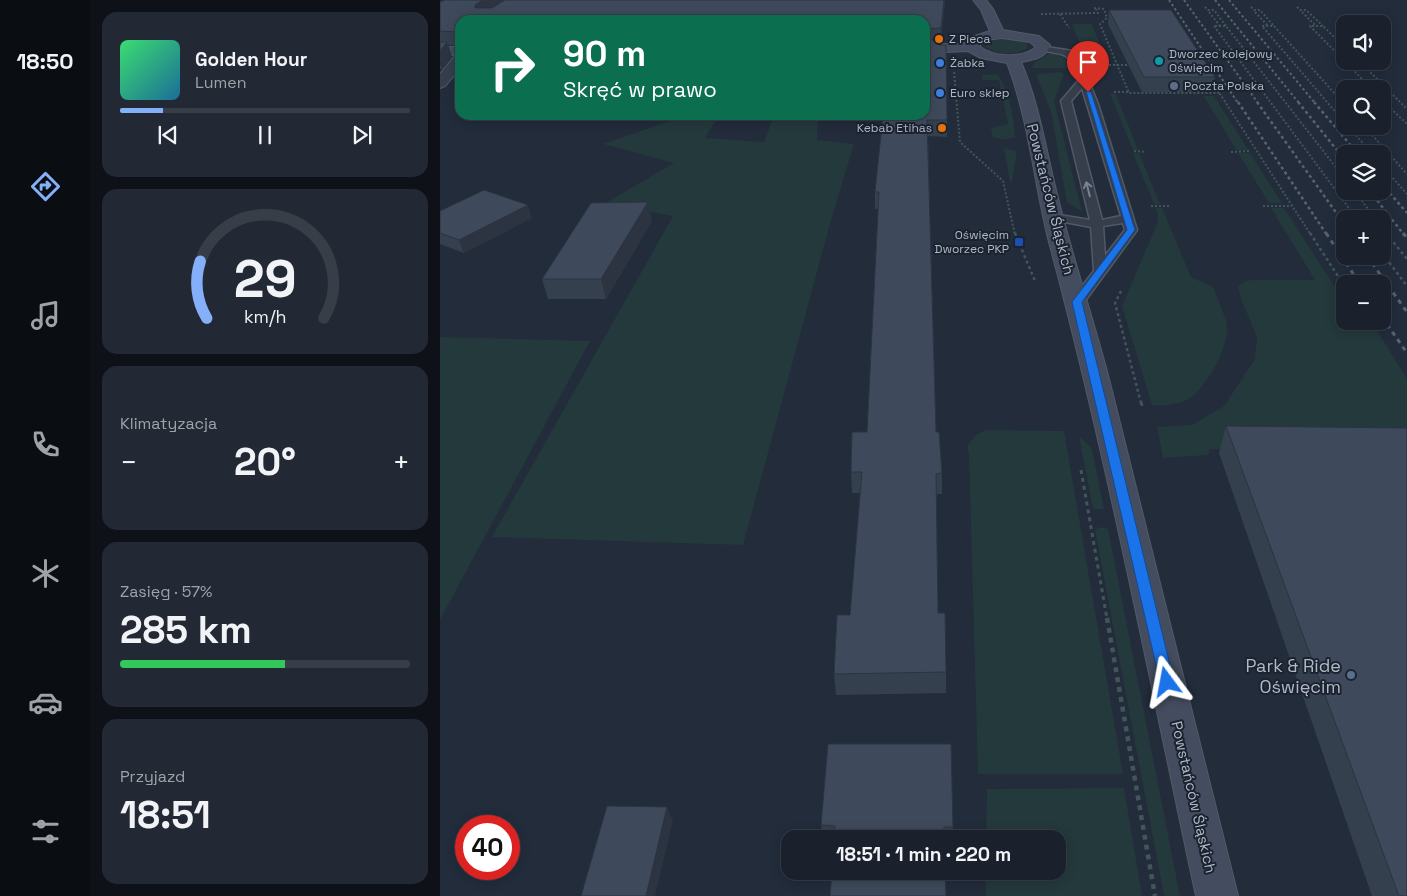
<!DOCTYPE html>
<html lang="pl">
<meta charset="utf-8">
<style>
:root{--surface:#1a212c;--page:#232934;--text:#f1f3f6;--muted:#9fa3a9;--line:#383e48;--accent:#84aff9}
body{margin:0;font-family:"Space Grotesk",sans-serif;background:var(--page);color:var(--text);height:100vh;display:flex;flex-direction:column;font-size:19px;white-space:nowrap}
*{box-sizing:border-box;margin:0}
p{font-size:16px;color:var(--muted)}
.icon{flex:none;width:28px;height:28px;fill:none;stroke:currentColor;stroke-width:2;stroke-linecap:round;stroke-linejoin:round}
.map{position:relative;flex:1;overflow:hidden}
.drawer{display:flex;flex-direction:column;gap:12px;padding:12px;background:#0e1218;width:350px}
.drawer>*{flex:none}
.hud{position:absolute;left:15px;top:15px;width:475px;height:105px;border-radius:15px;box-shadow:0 2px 12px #0003,0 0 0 1px var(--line);background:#0b6e4f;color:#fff;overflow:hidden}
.controls{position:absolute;left:896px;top:15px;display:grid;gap:10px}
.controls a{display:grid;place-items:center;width:55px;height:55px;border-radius:10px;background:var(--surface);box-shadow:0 2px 12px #0003,0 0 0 1px var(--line);font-size:25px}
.speed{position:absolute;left:15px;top:815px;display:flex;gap:10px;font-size:25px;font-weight:700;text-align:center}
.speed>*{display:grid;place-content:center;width:65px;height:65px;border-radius:50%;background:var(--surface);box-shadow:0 2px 12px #0003,0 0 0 1px var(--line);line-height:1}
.speed .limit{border:8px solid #d22;background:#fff;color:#111}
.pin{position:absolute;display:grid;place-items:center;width:42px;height:42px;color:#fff;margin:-51px -21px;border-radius:50% 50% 50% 0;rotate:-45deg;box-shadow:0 0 5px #0007}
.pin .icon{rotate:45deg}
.me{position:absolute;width:55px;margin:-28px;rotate:347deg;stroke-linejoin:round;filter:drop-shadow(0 0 4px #0008)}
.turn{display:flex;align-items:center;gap:18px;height:105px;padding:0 25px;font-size:22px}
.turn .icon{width:65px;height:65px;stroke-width:2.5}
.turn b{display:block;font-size:35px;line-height:42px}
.big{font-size:38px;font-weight:800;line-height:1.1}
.drawer .widget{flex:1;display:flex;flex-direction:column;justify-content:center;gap:8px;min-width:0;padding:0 18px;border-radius:15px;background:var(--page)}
.drawer .dial{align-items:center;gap:0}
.dial svg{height:130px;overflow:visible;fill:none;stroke:var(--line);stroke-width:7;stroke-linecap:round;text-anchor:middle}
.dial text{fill:var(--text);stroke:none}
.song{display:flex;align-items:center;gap:15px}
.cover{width:60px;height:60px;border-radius:8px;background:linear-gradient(135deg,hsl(140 70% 55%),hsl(200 70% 35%))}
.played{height:5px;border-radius:2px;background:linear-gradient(90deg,var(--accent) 15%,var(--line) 15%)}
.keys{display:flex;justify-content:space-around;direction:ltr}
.heat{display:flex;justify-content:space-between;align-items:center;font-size:28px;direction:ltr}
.charge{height:8px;border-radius:4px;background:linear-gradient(90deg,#34c759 57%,var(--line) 0)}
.trip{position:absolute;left:341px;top:830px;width:285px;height:50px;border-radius:15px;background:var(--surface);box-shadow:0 2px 12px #0003,0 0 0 1px var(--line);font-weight:800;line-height:50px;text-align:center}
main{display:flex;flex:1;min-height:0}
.tabs{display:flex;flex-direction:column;width:90px;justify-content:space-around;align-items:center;background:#0a0d12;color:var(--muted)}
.tabs .icon{width:35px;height:35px}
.tabs .on{color:var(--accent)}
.tabs b{font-size:22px;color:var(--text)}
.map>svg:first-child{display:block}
.green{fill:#24393c}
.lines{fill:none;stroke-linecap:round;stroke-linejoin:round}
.lane-casing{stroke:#515966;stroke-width:3}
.street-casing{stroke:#515966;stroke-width:2}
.secondary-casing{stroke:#515966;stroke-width:2}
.path-far3{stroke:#42565a;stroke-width:2;stroke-dasharray:2 2;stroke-linecap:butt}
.path-far2{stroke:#42565a;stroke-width:2.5;stroke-dasharray:3 3;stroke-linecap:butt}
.path-far1{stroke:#42565a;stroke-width:3;stroke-dasharray:4 4;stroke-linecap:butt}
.path{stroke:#42565a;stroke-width:4.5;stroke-dasharray:5 5;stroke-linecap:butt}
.lane{fill:#363e4c;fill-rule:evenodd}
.street{fill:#363e4c;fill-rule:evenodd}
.secondary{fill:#444d5f;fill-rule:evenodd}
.rail-far2{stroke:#586273;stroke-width:2;stroke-dasharray:2.5 2.5;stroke-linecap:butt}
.rail-far1{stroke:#586273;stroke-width:2.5;stroke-dasharray:3 3;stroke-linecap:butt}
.rail{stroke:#586273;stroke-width:3;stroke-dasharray:4.5 4.5;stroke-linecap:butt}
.wall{fill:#35404e}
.shaded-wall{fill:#2b3440}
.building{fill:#3e4a5b;stroke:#2b3440}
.oneway{stroke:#7a8290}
.route{fill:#1a73e8;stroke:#114b97}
.food-dot{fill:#e8710a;stroke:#1b2330;stroke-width:2}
.culture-dot{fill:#0f9aa8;stroke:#1b2330;stroke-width:2}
.shop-dot{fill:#3f7fe0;stroke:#1b2330;stroke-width:2}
.service-dot{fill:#5c6f8a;stroke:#1b2330;stroke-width:2}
.transit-dot{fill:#1a4fb4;stroke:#1b2330;stroke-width:2}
.labels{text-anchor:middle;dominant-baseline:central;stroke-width:4;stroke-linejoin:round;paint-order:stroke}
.far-poi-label{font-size:12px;fill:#b1b9c7;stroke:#1b2330;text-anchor:start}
.street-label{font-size:15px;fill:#b1b9c7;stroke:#1b2330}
.near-poi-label{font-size:18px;fill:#b1b9c7;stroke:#1b2330;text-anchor:end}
</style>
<main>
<nav class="tabs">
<b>18:50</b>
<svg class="icon on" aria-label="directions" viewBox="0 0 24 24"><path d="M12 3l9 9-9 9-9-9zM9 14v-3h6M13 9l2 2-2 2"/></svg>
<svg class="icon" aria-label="music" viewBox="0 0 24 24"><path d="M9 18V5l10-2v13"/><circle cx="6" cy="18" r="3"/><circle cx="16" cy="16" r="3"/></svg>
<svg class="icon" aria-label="phone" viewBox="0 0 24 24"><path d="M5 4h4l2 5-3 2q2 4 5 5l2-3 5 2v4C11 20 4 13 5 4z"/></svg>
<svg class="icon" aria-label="climate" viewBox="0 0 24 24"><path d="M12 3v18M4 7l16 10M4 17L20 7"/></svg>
<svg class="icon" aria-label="car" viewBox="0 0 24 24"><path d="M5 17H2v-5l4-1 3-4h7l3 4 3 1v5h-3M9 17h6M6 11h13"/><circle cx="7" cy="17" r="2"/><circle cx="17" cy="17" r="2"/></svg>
<svg class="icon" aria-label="filters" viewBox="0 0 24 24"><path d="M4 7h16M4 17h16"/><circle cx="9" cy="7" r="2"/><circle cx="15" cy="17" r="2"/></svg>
</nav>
<section class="drawer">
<div class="widget">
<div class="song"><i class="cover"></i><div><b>Golden Hour</b><p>Lumen</p></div></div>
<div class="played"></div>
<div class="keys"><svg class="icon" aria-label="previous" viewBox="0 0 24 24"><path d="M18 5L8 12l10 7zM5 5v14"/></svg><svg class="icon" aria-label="pause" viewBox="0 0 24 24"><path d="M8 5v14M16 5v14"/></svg><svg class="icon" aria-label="next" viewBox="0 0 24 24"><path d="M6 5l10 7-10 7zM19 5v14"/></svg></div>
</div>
<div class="widget dial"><svg viewBox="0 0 100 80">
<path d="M14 69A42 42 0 1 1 86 69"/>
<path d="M14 69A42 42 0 0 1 10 34" stroke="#84aff9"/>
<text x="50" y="56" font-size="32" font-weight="700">29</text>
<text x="50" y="72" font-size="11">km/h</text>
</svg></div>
<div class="widget"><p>Klimatyzacja</p>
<div class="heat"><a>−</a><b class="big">20°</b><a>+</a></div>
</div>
<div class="widget"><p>Zasięg · 57%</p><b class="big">285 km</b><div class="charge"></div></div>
<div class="widget"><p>Przyjazd</p><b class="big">18:51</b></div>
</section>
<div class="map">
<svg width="967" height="896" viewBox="0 0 967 896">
<rect width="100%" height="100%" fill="#222c3b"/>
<g class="green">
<polygon points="632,24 652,24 661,47 641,47"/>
<path d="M569 39 586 43 588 48C576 56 557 55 546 47L547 43 556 40Z"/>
<polygon points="612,52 626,59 631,68 592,68 594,63"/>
<polygon points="620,72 624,74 614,101 642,212 627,202 611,112 596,74"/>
<path d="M558 74C570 95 573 113 575 137 567 140 559 140 552 136L551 128 568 124 559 80H543L542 75Z"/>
<polygon points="670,94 676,94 698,150 693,150"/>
<polygon points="764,96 774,96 808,150 796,150"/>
<polygon points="247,115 279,115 265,138 324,142 334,115 378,115 377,140 414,144 390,224 303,545 52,537 233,216 164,204 234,163 163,144"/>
<polygon points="564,148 577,151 572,182 570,182"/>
<polygon points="693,153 699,153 720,204 714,204"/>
<polygon points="798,153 810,153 842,203 829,203"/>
<path d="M716 208H722L751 277 773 287 786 320 787 328C788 348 768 383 753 396 742 405 726 406 712 405L682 306 717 224 718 216Z"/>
<polygon points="831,208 844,208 898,292 905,293 905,321 931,321 967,379 967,449 770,449 768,455 723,458 717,427 752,425 784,406 815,359 817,337 801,299 798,286 805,281 813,280 875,280"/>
<polygon points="0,337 150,341 0,620"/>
<polygon points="547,430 624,431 683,774 538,774 529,455 527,446 536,435"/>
<polygon points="639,436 652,449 664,509 653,509"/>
<polygon points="660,527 668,529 740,896 724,896 655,530"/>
<polygon points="684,788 702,896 546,896 546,871 618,871 618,839 546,839 547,789"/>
</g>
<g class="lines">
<defs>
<path id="lane" d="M600 46 633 51 640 60 658 104 697 230 642 305 637 306 630 302 654 271 651 227 609 219 607 217 613 214 650 220 621 101 639 80C628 51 629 56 600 50ZM642 88 681 216 662 220 631 101ZM683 223 685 230 665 256 663 226Z"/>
<polygon id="street" points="20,55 20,68 5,86 0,88 0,74 15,56"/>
<g id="secondary">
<path d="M533 0H546L553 9 563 30 599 36 610 45C607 58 592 60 581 62 600 106 606 152 618 198 633 259 653 318 669 379L798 896H756C709 678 667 458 609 242 594 183 589 120 567 63L541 58 528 51 485 53V45L526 43 532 37 550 31 541 10ZM562 38 590 42 596 47C582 59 553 57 539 46L546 40Z"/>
<rect x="0" y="47" width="20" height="8"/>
</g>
</defs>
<use href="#lane" class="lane-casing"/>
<use href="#street" class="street-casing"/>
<use href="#secondary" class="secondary-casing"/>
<g class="path-far3">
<polyline points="765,7 768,10 774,10 786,26"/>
<polyline points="811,7 814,10 820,10 834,26"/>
<polyline points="857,7 860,10 866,10 883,26"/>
<polyline points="654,8 664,9 667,18 660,24 689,93 780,93"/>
<polyline points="769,12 780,26"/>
<polyline points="815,12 828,26"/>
<polyline points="862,12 876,26"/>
<polyline points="601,14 658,13 656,9"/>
<polyline points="620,14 629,28"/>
<polyline points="774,26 917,219"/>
<polyline points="775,26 786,26 905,179"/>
<polyline points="905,48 883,26 870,26 932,89"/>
<polyline points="919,61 967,109"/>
<polyline points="665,65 691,65"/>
<polyline points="514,72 520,142 563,181 575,235"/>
<polyline points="771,80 871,235"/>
<polyline points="674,92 689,92"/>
<polyline points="942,100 967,124"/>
<polyline points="905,105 834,26 822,26 905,123"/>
<polyline points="908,126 932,154"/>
<polyline points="924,126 967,174"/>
<polyline points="694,151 706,152"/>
<polyline points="791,152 809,151"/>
<polyline points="942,166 967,194"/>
<polyline points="914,191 936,219"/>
<polyline points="711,206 729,206"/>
<polyline points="823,206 852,206"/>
<polyline points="942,228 947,235"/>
</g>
<g class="path-far2">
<polyline points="575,233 595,281"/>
<polyline points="870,233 905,287"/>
<polyline points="946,233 967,259"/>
<polyline points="942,253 967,286"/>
<polyline points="681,291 675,303 701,403"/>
</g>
<g class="path-far1">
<polyline points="701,402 703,409"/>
<polyline points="641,470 667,619"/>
</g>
<polyline class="path" points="667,618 715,896"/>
<use href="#lane" class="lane"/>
<use href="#street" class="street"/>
<use href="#secondary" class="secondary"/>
<g class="rail-far2">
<polyline points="729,0 798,103"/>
<polyline points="744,0 818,103"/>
<polyline points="775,0 859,103"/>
<polyline points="789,0 875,103"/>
</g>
<g class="rail-far1">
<polyline points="798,102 887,235"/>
<polyline points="817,102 905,225"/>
<polyline points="858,102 905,160"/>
<polyline points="874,102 918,154"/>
<polyline points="942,184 967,213"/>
<polyline points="930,191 964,235"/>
</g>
<g class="rail">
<polyline points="886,233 920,284"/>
<polyline points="963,233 967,238"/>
<polyline points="927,256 967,312"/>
<polyline points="942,317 967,353"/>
</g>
</g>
<g class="wall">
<polygon points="505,0 501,42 500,42 500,45 507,120 507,137 488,136 496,432 502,473 502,494 496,494 498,613 506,672 506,693 396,695 394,674 410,615 420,493 412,493 411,472 427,432 438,209 435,209 435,192 485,115 485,20 20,20 20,64 17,54 17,46 8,45 12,57 2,69 0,69 0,2"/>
<polygon points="669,10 775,77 772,92 702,92 668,24"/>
<polygon points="0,211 92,218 24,253 0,244"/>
<polygon points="212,221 166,299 108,299 102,279"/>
<polygon points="786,426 967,896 932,896 779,453"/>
<polygon points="381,825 513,827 513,839 383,839"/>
</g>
<g class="shaded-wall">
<polygon points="43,0 67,0 39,18 35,8 35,5"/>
<polygon points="504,0 505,0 501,42 501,28"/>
<polygon points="7,42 12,57 2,69 0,65 0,51"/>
<polygon points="208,202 212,221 166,299 161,279"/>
<polygon points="88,205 92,218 24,253 19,240"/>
<polygon points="227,807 233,821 215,896 206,896"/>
</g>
<g class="building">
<polygon points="5,0 43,0 35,5 35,8 52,8 65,0 504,0 501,28 485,29 485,20 20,20 20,54 17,54 17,32 0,31 0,2"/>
<polygon points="669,10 731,10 775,77 704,77"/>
<polygon points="485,40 500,40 499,45 506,45 507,120 487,120 496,432 499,432 502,473 496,474 498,613 505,613 506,672 394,674 397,615 410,615 422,472 411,472 412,432 427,432 439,192 435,192 443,115 485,115"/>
<polygon points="0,42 7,42 0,51"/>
<polygon points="44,190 88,205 19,240 0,233 0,211"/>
<polygon points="208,202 161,279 102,279 151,203"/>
<polygon points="786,426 967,428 967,896 959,896"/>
<polygon points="388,744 511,744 513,827 504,827 504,839 394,839 395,826 381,825"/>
<polygon points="167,806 227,807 206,896 141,896"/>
<polygon points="392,871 505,871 506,896 390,896"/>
</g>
<defs><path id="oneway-shaft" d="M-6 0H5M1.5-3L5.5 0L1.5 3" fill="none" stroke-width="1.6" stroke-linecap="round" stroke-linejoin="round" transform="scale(1.25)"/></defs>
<use class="oneway" href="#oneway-shaft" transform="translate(648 189) rotate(-104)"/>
<polygon class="route" points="646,91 651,92 695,230 642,302 734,682 732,686 727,688 722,686 720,682 632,302 687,230"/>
<g class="food-dot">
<circle cx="499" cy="39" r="5"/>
<circle cx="502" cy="128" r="5"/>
</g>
<circle class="culture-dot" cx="719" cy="61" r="5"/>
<g class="shop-dot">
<circle cx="500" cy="63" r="5"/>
<circle cx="500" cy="93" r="5"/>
</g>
<g class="service-dot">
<circle cx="734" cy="86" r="5"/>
<circle cx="911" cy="675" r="5"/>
</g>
<rect class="transit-dot" x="574" y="237" width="10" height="10" rx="2.5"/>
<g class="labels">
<g class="far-poi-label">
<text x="509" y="39">Z Pieca</text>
<text x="729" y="54">Dworzec kolejowy<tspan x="729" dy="14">Oświęcim</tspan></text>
<text x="510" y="63">Żabka</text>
<text x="744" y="86">Poczta Polska</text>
<text x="510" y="93">Euro sklep</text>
<text x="492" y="128" text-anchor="end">Kebab Etihas</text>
<text x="569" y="235" text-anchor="end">Oświęcim<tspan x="569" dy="14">Dworzec PKP</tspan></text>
</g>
<g class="street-label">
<text transform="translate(611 199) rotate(76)">Powstańców Śląskich</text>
<text transform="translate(754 797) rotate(77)">Powstańców Śląskich</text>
</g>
<g class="near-poi-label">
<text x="901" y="665">Park &amp; Ride<tspan x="901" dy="21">Oświęcim</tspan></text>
</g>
</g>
</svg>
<div class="controls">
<a><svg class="icon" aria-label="sound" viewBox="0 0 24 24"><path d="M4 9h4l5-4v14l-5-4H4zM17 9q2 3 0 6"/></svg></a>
<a><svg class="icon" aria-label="search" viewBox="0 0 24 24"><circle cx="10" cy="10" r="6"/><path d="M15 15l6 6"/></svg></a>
<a><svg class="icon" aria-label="layers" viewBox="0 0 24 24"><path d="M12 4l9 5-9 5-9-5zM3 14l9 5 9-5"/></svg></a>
<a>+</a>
<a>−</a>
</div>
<div class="speed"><div class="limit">40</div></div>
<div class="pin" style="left:648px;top:92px;background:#d93025"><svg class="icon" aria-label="arrive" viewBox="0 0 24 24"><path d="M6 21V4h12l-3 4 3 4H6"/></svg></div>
<svg class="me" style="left:727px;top:682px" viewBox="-20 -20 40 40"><path d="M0-17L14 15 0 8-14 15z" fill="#1a73e8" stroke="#fff" stroke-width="4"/></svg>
<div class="trip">18:51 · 1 min · 220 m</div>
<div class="hud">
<div class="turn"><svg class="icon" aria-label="right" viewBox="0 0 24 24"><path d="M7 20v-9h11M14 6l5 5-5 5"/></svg><div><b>90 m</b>Skręć w prawo</div></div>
</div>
</div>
</main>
